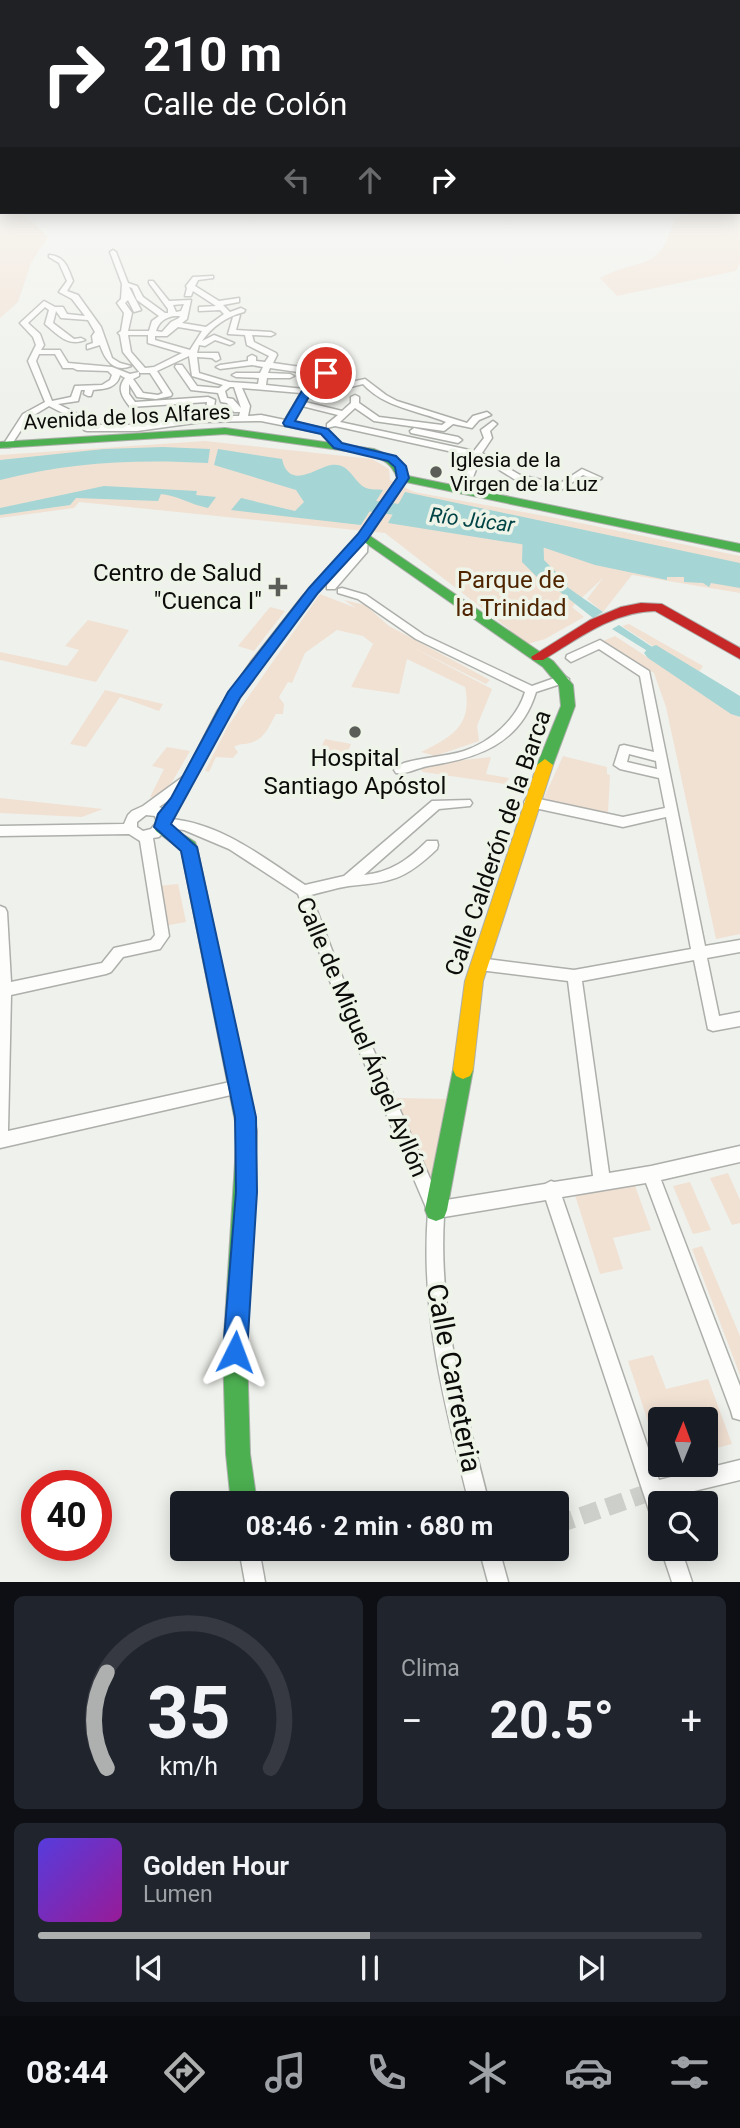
<!DOCTYPE html>
<html lang="es">
<meta charset="utf-8">
<style>
:root{--surface:#171b24;--page:#20242c;--text:#f1f3f6;--muted:#9ea1a6;--line:#363941;--accent:#aeb0af}
body{margin:0;font-family:Roboto,sans-serif;background:var(--page);color:var(--text);height:100vh;display:flex;flex-direction:column;font-size:26px;white-space:nowrap}
*{box-sizing:border-box;margin:0}
p{font-size:23px;color:var(--muted)}
.icon{flex:none;width:38px;height:38px;fill:none;stroke:currentColor;stroke-width:2;stroke-linecap:round;stroke-linejoin:round}
.map{position:relative;height:1582px;overflow:hidden}
.sheet{display:flex;flex-direction:column;gap:14px;padding:14px;background:#0d0f14;flex:1}
.sheet>*{flex:none}
.guide{position:absolute;left:0px;top:0px;width:740px;height:214px;box-shadow:0 4px 18px #0003;background:#202124;color:#fff;overflow:hidden}
.needle{width:46px;rotate:1deg}
.tools{position:absolute;left:648px;top:1407px;display:grid;gap:14px}
.tools a{display:grid;place-items:center;width:70px;height:70px;border-radius:7px;background:var(--surface);box-shadow:0 4px 18px #0003;font-size:35px}
.speed{position:absolute;left:21px;top:1470px;display:flex;gap:14px;font-size:35px;font-weight:700;text-align:center}
.speed>*{display:grid;place-content:center;width:91px;height:91px;border-radius:50%;background:var(--surface);box-shadow:0 4px 18px #0003;line-height:1}
.speed .limit{border:10px solid #d22;background:#fff;color:#111}
.pin{position:absolute;display:grid;place-items:center;width:60px;height:60px;color:#fff;margin:-30px;border:4px solid #fff;border-radius:50%;box-shadow:0 2px 7px #0007}
.me{position:absolute;width:77px;margin:-38px;rotate:3deg;stroke-linejoin:round;filter:drop-shadow(0 0 5px #0008)}
.turn{display:flex;align-items:center;gap:24px;height:147px;padding:0 28px;font-size:32px}
.turn .icon{width:91px;height:91px;stroke-width:2.5}
.turn b{display:block;font-size:49px;line-height:60px}
.lanes{display:flex;align-items:center;height:66px;padding:0 28px;background:#0003;justify-content:center;gap:35px;direction:ltr}
.lanes .off{opacity:.35}
.big{font-size:52px;font-weight:700;line-height:1.1}
.sheet .widget{flex:1;display:flex;flex-direction:column;justify-content:center;gap:10px;min-width:0;padding:0 24px;border-radius:10px;background:var(--page)}
.sheet .dial{align-items:center;gap:0}
.dial svg{height:182px;overflow:visible;fill:none;stroke:var(--line);stroke-width:7;stroke-linecap:round;text-anchor:middle}
.dial text{fill:var(--text);stroke:none}
.song{display:flex;align-items:center;gap:21px}
.cover{width:84px;height:84px;border-radius:10px;background:linear-gradient(135deg,hsl(250 70% 55%),hsl(300 70% 35%))}
.played{height:7px;border-radius:4px;background:linear-gradient(90deg,var(--accent) 50%,var(--line) 50%)}
.keys{display:flex;justify-content:space-around;direction:ltr}
.heat{display:flex;justify-content:space-between;align-items:center;font-size:38px;direction:ltr}
.sheet .tiles{flex:1;display:grid;gap:14px;grid-template-columns:1fr 1fr}
.widget:last-child{grid-column:span 2}
.trip{position:absolute;left:170px;top:1491px;width:399px;height:70px;border-radius:7px;background:var(--surface);box-shadow:0 4px 18px #0003;font-weight:700;line-height:70px;text-align:center}
.tab-bar{display:flex;height:112px;justify-content:space-around;align-items:center;background:#090b0e;color:var(--muted)}
.tab-bar .icon{width:49px;height:49px}
.tab-bar .selected{color:var(--accent)}
.tab-bar b{font-size:32px;color:var(--text)}
.map>svg:first-child{display:block}
.green{fill:#f1e1d3}
.water{fill:#a5d5d4}
.lines{fill:none;stroke-linecap:round;stroke-linejoin:round}
.river{fill:#a5d5d4;fill-rule:evenodd}
.street-tunnel{stroke:#cdcfca;stroke-width:18;stroke-dasharray:18 9;stroke-linecap:butt}
.street-casing{stroke:#adafab;stroke-width:3}
.fast-casing{stroke:#adafab;stroke-width:2}
.slow-casing{stroke:#adafab;stroke-width:2}
.jam-casing{stroke:#adafab;stroke-width:2}
.street{fill:#fdfdfc;fill-rule:evenodd}
.fast{fill:#4caf50;fill-rule:evenodd}
.slow{fill:#ffc107;fill-rule:evenodd}
.jam{fill:#c62828;fill-rule:evenodd}
.route{fill:#1a73e8;stroke:#114b97;stroke-width:2}
.poi-dot{fill:#5b5d59;stroke:#eff4e9;stroke-width:2.5}
.labels{text-anchor:middle;dominant-baseline:central;stroke-width:7;stroke-linejoin:round;paint-order:stroke}
.far-street-label{font-size:21px;fill:#0c0d0a;stroke:#eff4e9}
.far-poi-label{font-size:21px;fill:#0c0d0a;stroke:#eff4e9;text-anchor:start}
.far-water-label{font-size:21px;font-style:italic;fill:#014445;stroke:#eff4e9}
.poi-label{font-size:24px;fill:#0c0d0a;stroke:#eff4e9;text-anchor:end}
.park-label{font-size:24px;fill:#4f2500;stroke:#eff4e9}
.street-label{font-size:24px;fill:#0c0d0a;stroke:#eff4e9}
.near-street-label{font-size:28px;fill:#0c0d0a;stroke:#eff4e9}
</style>
<div class="map">
<svg width="740" height="1582" viewBox="0 0 740 1582">
<rect width="100%" height="100%" fill="#eff1ec"/>
<g class="green">
<polygon points="0,184 2,212 22,212 48,237 31,263 18,302 0,318"/>
<path d="M739 184 740 263 736 271 617 296 600 278C643 255 658 275 675 218 696 210 716 212 738 212Z"/>
<polygon points="205,441 372,459 389,469 390,480 414,492 556,518 740,556 740,593 632,575 603,612 587,599 603,578 572,607 584,617 545,639 528,644 385,533 79,502 74,508 0,518 0,455"/>
<path d="M320 594 356 608 344 600 365 605 389 626 490 680 486 684 410 646 492 689 477 726 479 741 435 756 421 752C452 737 473 725 465 687L407 659 399 694 351 687 373 644 363 636 337 630 305 653 292 683 288 682 279 697 284 704 283 714H276C269 726 265 739 250 743 243 745 240 743 234 747L238 752 233 758 216 757 209 772 205 771 228 726Z"/>
<polygon points="270,607 285,611 254,651 238,646"/>
<polygon points="88,620 129,630 96,682 0,660 0,652 67,666 79,650 65,646"/>
<polygon points="629,624 703,666 700,671 686,668 622,626"/>
<polygon points="615,636 740,718 740,934 716,939 666,707 654,673 603,641"/>
<polygon points="105,690 163,704 159,711 120,697 86,747 70,744"/>
<polygon points="325,739 351,744 343,764 316,759"/>
<polygon points="167,747 190,751 172,782 157,797 150,797 164,769 152,766"/>
<polygon points="563,756 607,767 607,774 610,775 608,813 542,802"/>
<polygon points="491,757 486,774 509,778 505,784 423,772 417,765"/>
<polygon points="0,798 103,809 82,817 0,813"/>
<polygon points="178,884 186,922 164,926 158,886"/>
<polygon points="395,1098 448,1099 434,1186"/>
<polygon points="728,1173 740,1200 740,1223 732,1225 710,1178"/>
<polygon points="690,1182 711,1230 693,1234 673,1186"/>
<polygon points="634,1183 651,1230 613,1238 623,1269 600,1274 575,1195"/>
<polygon points="702,1246 740,1336 740,1375 692,1249"/>
<polygon points="653,1355 666,1389 708,1379 732,1444 705,1451 705,1419 660,1419 660,1458 628,1361"/>
</g>
<g class="water">
<path d="M163 447 210 449 208 463C137 459 69 462 0 480V460L104 449Z"/>
<path d="M218 449 282 459C289 492 319 466 331 465 350 462 353 482 366 488 370 490 378 489 383 490L361 525 231 510 241 498 295 511 304 502 296 490 214 465Z"/>
<path d="M104 486 197 491 196 495 216 497 208 508C189 504 179 496 161 494L158 501 76 498 70 505 0 515V508Z"/>
<polygon points="405,492 740,563 740,588 711,583 709,587 703,583 684,582 684,577 667,577 667,580 595,565 545,548 388,523"/>
<path d="M531 560H536C557 582 578 594 603 612L593 618 545 580Z"/>
<polygon points="619,625 687,670 683,673 612,629"/>
</g>
<g class="lines">
<g class="river">
<polygon points="337,496 431,508 441,514 431,520 330,506 327,502 330,498"/>
<polygon points="533,522 543,528 544,560 568,584 565,589 549,589 522,562 523,528"/>
<polygon points="656,645 740,696 740,717 731,714 648,658 644,653 648,648"/>
</g>
<polyline class="street-tunnel" points="556,1525 653,1491"/>
<defs>
<g id="street">
<path d="M113 250 116 252 128 283 137 286 143 297 165 313H168V309L149 283V281H153L169 301 191 300 187 319 182 323 206 327 224 314 220 310 199 311V307L216 306 193 291 191 296H185L187 288 186 286 193 277 213 276V278L198 280 195 286 219 301 239 298V302L223 305 230 312 241 308 245 310 244 312C225 317 212 327 202 341L214 335 234 343 230 345 215 340 205 346 199 345 197 353H218L220 359 216 361 212 358 197 357 199 373 229 382 258 384 259 378 236 377 232 375 236 373H260L263 367 252 365 220 369 216 367 220 365 248 361V357L252 355 256 357V361L265 362 269 356 247 345 245 335 228 334 233 317 240 315 236 330 271 332 275 334 271 336 252 335 254 342 276 353 277 355 273 363 328 371V375L313 390 330 391 336 385 365 379 386 395 397 401 467 423 473 416 487 412 491 415 479 420 472 428 453 424 444 431 374 421 355 408 340 422 474 451 484 438 481 430 493 421 497 424 490 431 492 438 482 453 520 475 559 484 582 469 602 478 598 481 583 475 561 490 514 479 480 458 475 459 471 456 335 426 327 428V424L338 415 302 406 293 422 327 429 341 444V448H335L321 433 261 421 202 422 137 431H87L84 430 78 421 49 406 29 418 10 447H4L3 445 23 414 45 402 28 361 36 345 33 337 20 323 44 301 55 307H63L67 314 85 316 72 299 59 292 67 281 59 263 49 257V255C65 256 68 268 73 281L67 291 78 295 101 327 112 358 120 363 131 366C114 373 105 360 100 345L87 349V345L93 343 92 336 95 332 88 320 61 318 56 311 53 323 74 339 81 338 85 340C68 347 58 335 45 324L49 310 45 307 28 323 40 334 44 345 41 350H60L68 363 112 367 130 374 139 372V376L133 379 143 393 158 395 163 393 150 373H140L123 352 120 335 118 333 121 331 124 313 117 303 121 299 122 284 110 252ZM129 287 132 288 137 300 159 316 152 321 149 331H128L132 313 125 303 128 300 134 312 141 310ZM184 304 181 311 176 312 173 305ZM174 316H180L179 318 171 322 162 332 156 331C159 322 164 318 174 316ZM178 327 202 331 190 350 155 340V336H167ZM128 335H148V343L182 353 154 367 145 368 131 352ZM39 354H55L63 368H73L77 370 108 371 112 375 110 380 102 385 75 386 71 397 52 401 36 361ZM189 356 192 376 223 385 219 388 197 386 182 365H176L175 367 191 390 218 393 221 402 227 403 234 412H240L239 416H202L137 425H90L84 417 58 404 78 401 81 390H85L84 394 88 396H91L93 390C105 389 117 388 120 375L125 378C116 389 123 398 130 407L207 402 206 411 223 412V408L214 407 215 400 208 397 135 402 129 394V384L137 397 156 399 171 396 172 394 157 371ZM270 368 319 375 304 389 266 385 267 378H290L294 376 290 374 268 373ZM363 384C385 408 417 410 446 422L442 425 379 417 359 403V397L355 395 351 397V403L342 411 305 402 309 394 332 396 342 389ZM230 387H234L241 408 233 399 227 398 225 391ZM242 388 301 393 285 420 261 415 248 416 250 406Z"/>
<polygon points="414,428 458,437 462,440 458,443 411,433 410,431"/>
<polygon points="473,464 477,467 472,480 466,480 465,478 469,467"/>
<path d="M363 534 368 537 367 552 335 589H327V585L357 551V548C310 598 266 651 230 710 208 745 195 785 170 819 221 823 264 858 305 885L344 876 432 801 470 800 472 803 470 806 439 809 364 875C391 872 408 860 427 841H437L438 845 437 849C405 880 391 882 349 886 336 888 323 892 311 895L348 992 440 1201 545 1184 551 1181 554 1182 593 1176 568 981 479 970 474 968 472 964 474 960 479 958 574 970 691 949 666 817 623 827 530 807 526 805 524 802 526 799 530 797 623 817 665 808 659 778 620 769 614 765 620 746 624 745 654 752 640 676 599 649 571 662 566 658 567 655 600 640 649 671 705 946 740 940V952L707 958 719 1016 740 1012V1026L713 1031 708 1029 694 960 582 981 609 1173 651 1166 740 1146V1162L661 1180 740 1386V1420L733 1418 731 1411 646 1183 562 1197 659 1480 740 1460V1480L665 1498 667 1503H660V1523L653 1520 650 1513 546 1200 444 1217C438 1315 465 1408 489 1503H469C445 1405 420 1314 428 1212L334 992 298 894 229 849 184 830 167 828 159 837 153 838 169 936 160 949 123 957 111 972 106 974 11 995 8 1131 239 1080 244 1082 247 1087 244 1092 0 1148V906L5 908 7 912 11 982 102 963 114 948 151 940 155 935 140 841 129 834 0 836V826L124 824 128 815 132 811 143 806 184 776 218 710 251 662 303 596 360 535ZM629 754 656 761 657 769 627 762ZM172 798 164 809 159 807ZM146 815 155 816 157 822 151 829 143 831 137 827V822Z"/>
<path d="M342 588 366 595 424 635 532 686 563 675 569 679 567 682 536 692C520 745 476 758 428 766 417 768 406 775 396 773L394 770 396 767 404 763C424 757 445 757 464 751 491 742 517 719 525 692L416 639 358 599 338 593V589Z"/>
<polygon points="239,1549 259,1549 265,1582 245,1582"/>
<polygon points="479,1549 499,1549 508,1582 488,1582"/>
<polygon points="661,1549 681,1549 692,1582 672,1582"/>
</g>
<g id="fast">
<path d="M225 428 374 449 399 460 408 476 740 544V552L406 482 370 536 553 661 573 685 575 706 553 765 545 771 537 765 561 706 559 686 543 667 357 537 397 478C392 463 382 459 368 454L225 434 0 448V442Z"/>
<polygon points="162,821 195,842 197,847 257,1131 247,1352 250,1454 257,1503 231,1503 226,1454 223,1352 237,1131 181,850 156,831 154,827 156,823"/>
<polygon points="463,1061 470,1064 473,1070 447,1210 444,1218 436,1221 428,1218 425,1210 453,1070 456,1064"/>
</g>
<polygon id="slow" points="545,759 553,765 483,981 473,1070 470,1076 463,1079 456,1076 453,1070 465,981 537,765"/>
<path id="jam" d="M641 603 662 604 740 648V659L655 611C612 612 578 639 543 660H533L531 657 590 620 621 607Z"/>
</defs>
<use href="#street" class="street-casing"/>
<use href="#fast" class="fast-casing"/>
<use href="#slow" class="slow-casing"/>
<use href="#jam" class="jam-casing"/>
<use href="#street" class="street"/>
<use href="#fast" class="fast"/>
<use href="#slow" class="slow"/>
<use href="#jam" class="jam"/>
</g>
<linearGradient id="sky" x2="0" y2="1"><stop stop-color="#8dc1e0"/><stop offset="0.45" stop-color="#f8f9f6"/><stop offset="1" stop-color="#f8f9f6" stop-opacity="0"/></linearGradient>
<rect width="740" height="405" fill="url(#sky)"/>
<polygon class="route" points="322,371 331,373 311,393 295,421 328,429 342,443 396,456 406,466 409,478 367,540 318,593 240,698 171,824 197,847 256,1117 257,1192 247,1352 243,1360 235,1364 227,1360 223,1352 236,1192 235,1117 181,851 154,827 158,814 171,798 228,692 309,588 358,534 397,478 395,467 388,461 334,448 321,434 285,426 283,423 303,389"/>
<g class="poi-dot">
<circle cx="436" cy="472" r="7"/>
<path d="M274.5 576.5h7v7h7v7h-7v7h-7v-7h-7v-7h7z"/>
<circle cx="355" cy="732" r="7"/>
</g>
<g class="labels">
<g class="far-street-label">
<text transform="translate(127 417) rotate(-3)">Avenida de los Alfares</text>
</g>
<g class="far-poi-label">
<text x="450" y="460">Iglesia de la<tspan x="450" dy="24">Virgen de la Luz</tspan></text>
</g>
<g class="far-water-label">
<text transform="translate(472 520) rotate(7)">Río Júcar</text>
</g>
<g class="poi-label">
<text x="262" y="573">Centro de Salud<tspan x="262" dy="28">"Cuenca I"</tspan></text>
<text x="355" y="758" text-anchor="middle">Hospital<tspan x="355" dy="28">Santiago Apóstol</tspan></text>
</g>
<g class="park-label">
<text x="511" y="580">Parque de<tspan x="511" dy="28">la Trinidad</tspan></text>
</g>
<g class="street-label">
<text transform="translate(498 843) rotate(-71)">Calle Calderón de la Barca</text>
<text transform="translate(362 1037) rotate(67)">Calle de Miguel Ángel Ayllón</text>
</g>
<g class="near-street-label">
<text transform="translate(454 1378) rotate(79)">Calle Carreteria</text>
</g>
</g>
</svg>
<div class="tools">
<a><svg class="needle" viewBox="-14 -14 28 28"><path d="M0-13l5 13h-10z" fill="#e53935"/><path d="M0 13l5-13h-10z" fill="#9ea1a6"/></svg></a>
<a><svg class="icon" aria-label="search" viewBox="0 0 24 24"><circle cx="10" cy="10" r="6"/><path d="M15 15l6 6"/></svg></a>
</div>
<div class="speed"><div class="limit">40</div></div>
<div class="pin" style="left:326px;top:373px;background:#d93025"><svg class="icon" aria-label="arrive" viewBox="0 0 24 24"><path d="M6 21V4h12l-3 4 3 4H6"/></svg></div>
<svg class="me" style="left:235px;top:1352px" viewBox="-20 -20 40 40"><path d="M0-17L14 15 0 8-14 15z" fill="#1a73e8" stroke="#fff" stroke-width="4"/></svg>
<div class="trip">08:46 · 2 min · 680 m</div>
<div class="guide">
<div class="turn"><svg class="icon" aria-label="right" viewBox="0 0 24 24"><path d="M7 20v-9h11M14 6l5 5-5 5"/></svg><div><b>210 m</b>Calle de Colón</div></div>
<div class="lanes"><svg class="icon off" aria-label="left" viewBox="0 0 24 24"><path d="M17 20v-9H6M10 6l-5 5 5 5"/></svg><svg class="icon off" aria-label="ahead" viewBox="0 0 24 24"><path d="M12 20V5M6 11l6-6 6 6"/></svg><svg class="icon" aria-label="right" viewBox="0 0 24 24"><path d="M7 20v-9h11M14 6l5 5-5 5"/></svg></div>
</div>
</div>
<section class="sheet">
<div class="tiles">
<div class="widget dial"><svg viewBox="0 0 100 80">
<path d="M14 69A42 42 0 1 1 86 69"/>
<path d="M14 69A42 42 0 0 1 14 27" stroke="#aeb0af"/>
<text x="50" y="56" font-size="32" font-weight="700">35</text>
<text x="50" y="72" font-size="11">km/h</text>
</svg></div>
<div class="widget"><p>Clima</p>
<div class="heat"><a>−</a><b class="big">20.5°</b><a>+</a></div>
</div>
<div class="widget">
<div class="song"><i class="cover"></i><div><b>Golden Hour</b><p>Lumen</p></div></div>
<div class="played"></div>
<div class="keys"><svg class="icon" aria-label="previous" viewBox="0 0 24 24"><path d="M18 5L8 12l10 7zM5 5v14"/></svg><svg class="icon" aria-label="pause" viewBox="0 0 24 24"><path d="M8 5v14M16 5v14"/></svg><svg class="icon" aria-label="next" viewBox="0 0 24 24"><path d="M6 5l10 7-10 7zM19 5v14"/></svg></div>
</div>
</div>
</section>
<nav class="tab-bar">
<b>08:44</b>
<svg class="icon selected" aria-label="directions" viewBox="0 0 24 24"><path d="M12 3l9 9-9 9-9-9zM9 14v-3h6M13 9l2 2-2 2"/></svg>
<svg class="icon" aria-label="music" viewBox="0 0 24 24"><path d="M9 18V5l10-2v13"/><circle cx="6" cy="18" r="3"/><circle cx="16" cy="16" r="3"/></svg>
<svg class="icon" aria-label="phone" viewBox="0 0 24 24"><path d="M5 4h4l2 5-3 2q2 4 5 5l2-3 5 2v4C11 20 4 13 5 4z"/></svg>
<svg class="icon" aria-label="climate" viewBox="0 0 24 24"><path d="M12 3v18M4 7l16 10M4 17L20 7"/></svg>
<svg class="icon" aria-label="car" viewBox="0 0 24 24"><path d="M5 17H2v-5l4-1 3-4h7l3 4 3 1v5h-3M9 17h6M6 11h13"/><circle cx="7" cy="17" r="2"/><circle cx="17" cy="17" r="2"/></svg>
<svg class="icon" aria-label="filters" viewBox="0 0 24 24"><path d="M4 7h16M4 17h16"/><circle cx="9" cy="7" r="2"/><circle cx="15" cy="17" r="2"/></svg>
</nav>
